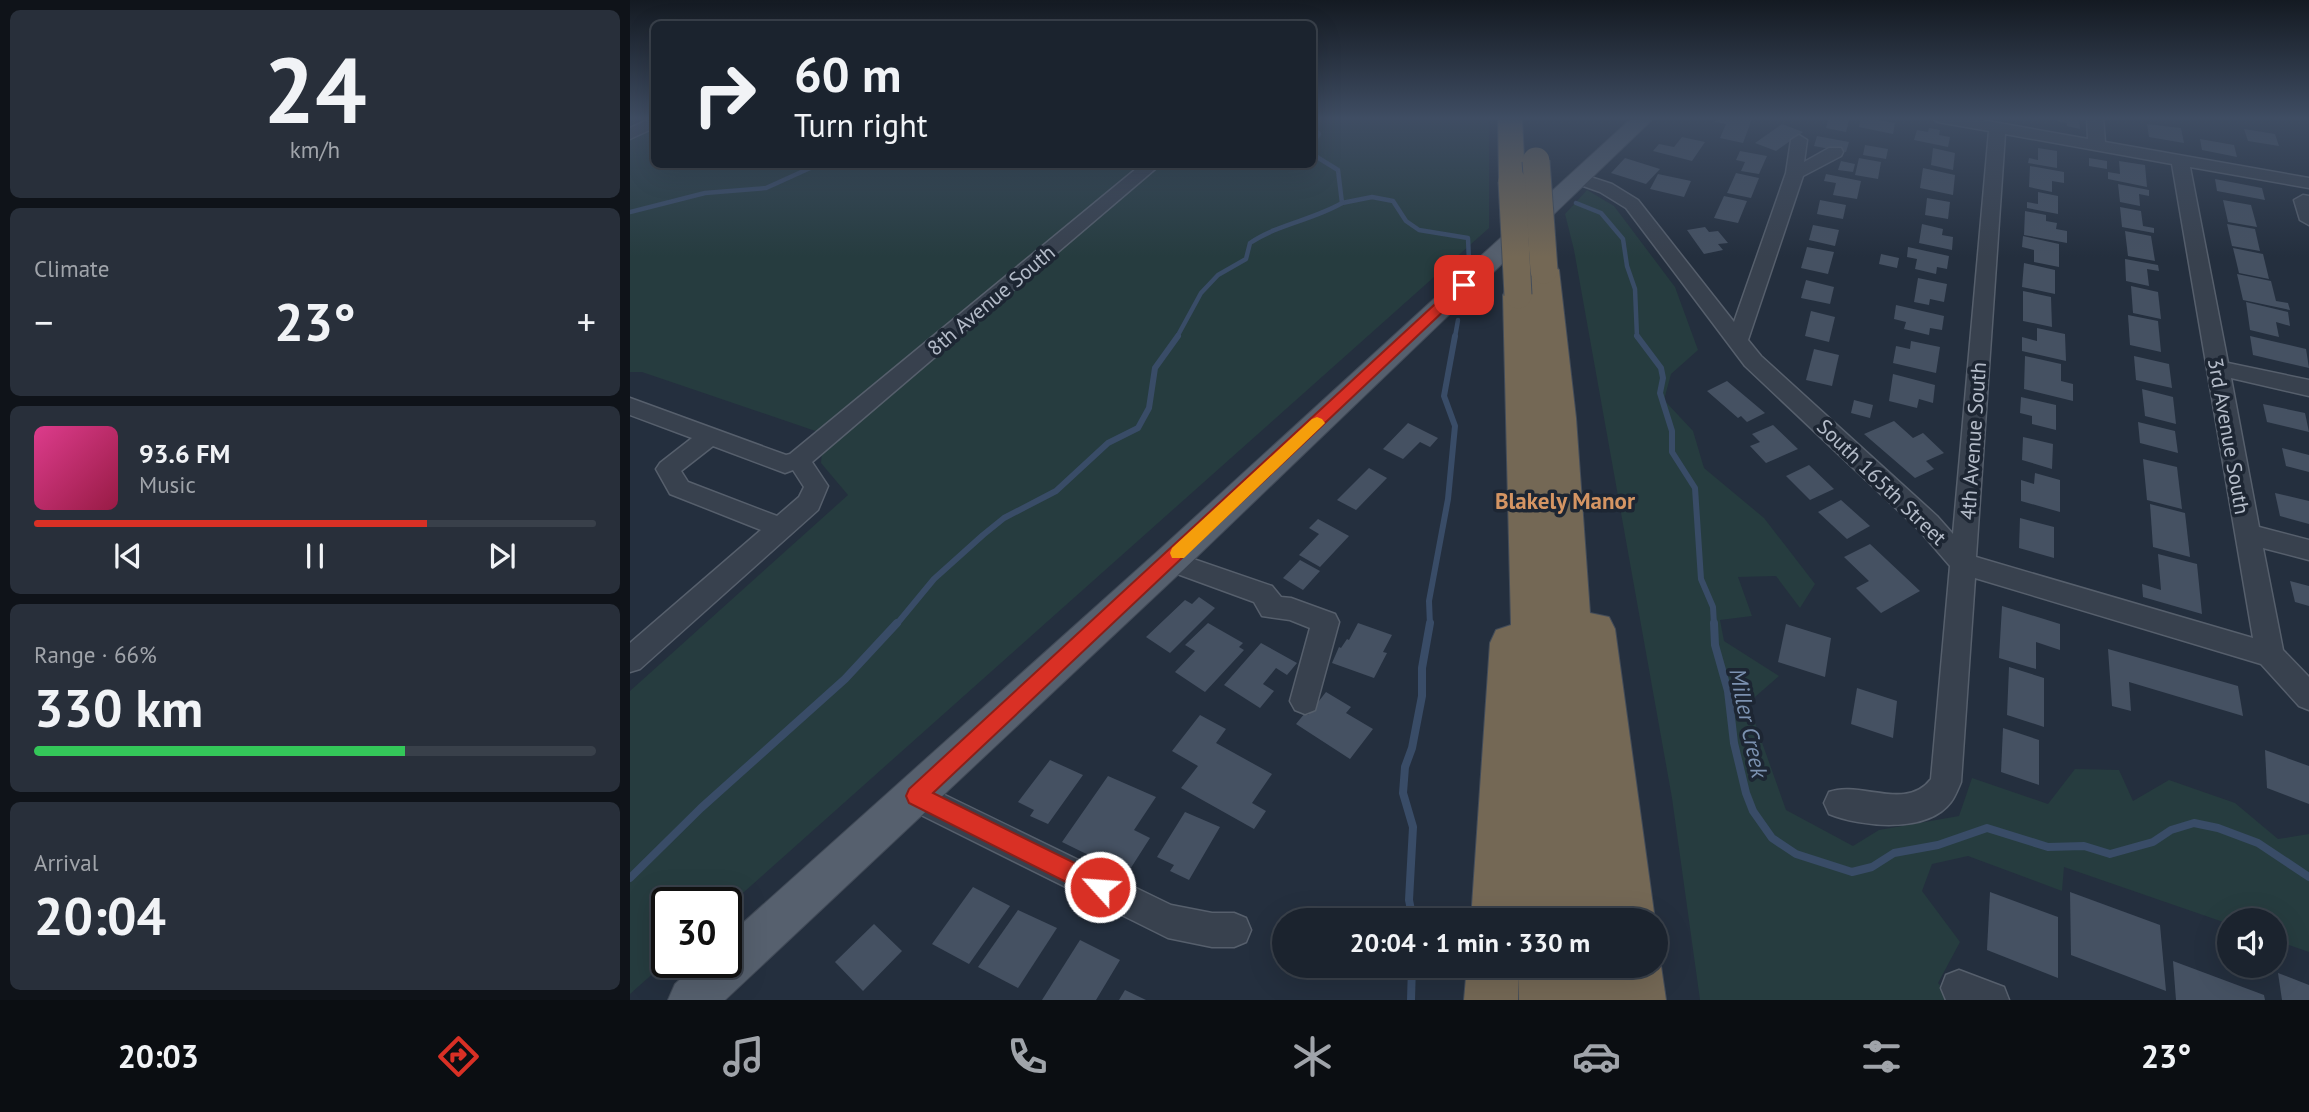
<!DOCTYPE html>
<meta charset="utf-8">
<style>
:root{--surface:#1b232e;--page:#282f3a;--text:#f1f3f6;--muted:#a0a4aa;--line:#39404a;--accent:#d93025}
body{margin:0;font-family:"PT Sans",sans-serif;background:var(--page);color:var(--text);height:100vh;display:flex;flex-direction:column;font-size:26px;white-space:nowrap}
*{box-sizing:border-box;margin:0}
p{font-size:23px;color:var(--muted)}
.icon{flex:none;width:38px;height:38px;fill:none;stroke:currentColor;stroke-width:2;stroke-linecap:round;stroke-linejoin:round}
.map{position:relative;flex:1;overflow:hidden}
.drawer{display:flex;flex-direction:column;gap:10px;padding:10px;background:#0f1319;width:630px}
.drawer>*{flex:none}
.hud{position:absolute;left:21px;top:21px;width:665px;height:147px;border-radius:10px;box-shadow:0 7px 28px #0002,0 0 0 2px var(--line);background:#1b232e;color:var(--text);overflow:hidden}
.controls{position:absolute;left:1587px;top:908px;display:grid;gap:14px}
.controls a{display:grid;place-items:center;width:70px;height:70px;border-radius:50%;background:var(--surface);box-shadow:0 7px 28px #0002,0 0 0 2px var(--line);font-size:35px}
.speed{position:absolute;left:21px;top:887px;display:flex;gap:14px;font-size:35px;font-weight:700;text-align:center}
.speed>*{display:grid;place-content:center;width:91px;height:91px;border-radius:50%;background:var(--surface);box-shadow:0 7px 28px #0002,0 0 0 2px var(--line);line-height:1}
.speed .limit{border:4px solid #111;border-radius:10px;background:#fff;color:#111}
.pin{position:absolute;display:grid;place-items:center;width:60px;height:60px;color:#fff;margin:-30px;border-radius:14px;box-shadow:0 4px 10px #0006}
.me{position:absolute;width:77px;margin:-38px;rotate:296deg;stroke-linejoin:round;filter:drop-shadow(0 0 5px #0008)}
.turn{display:flex;align-items:center;gap:24px;height:147px;padding:0 28px;font-size:32px}
.turn .icon{width:91px;height:91px;stroke-width:2.5}
.turn b{display:block;font-size:49px;line-height:60px}
.big{font-size:52px;font-weight:700;line-height:1.1}
.drawer .card{flex:1;display:flex;flex-direction:column;justify-content:center;gap:10px;min-width:0;padding:0 24px;border-radius:10px;background:var(--page)}
.drawer .dial{align-items:center;gap:0}
.dial b{font-size:91px;line-height:1}
.song{display:flex;align-items:center;gap:21px}
.cover{width:84px;height:84px;border-radius:10px;background:linear-gradient(135deg,hsl(330 70% 55%),hsl(340 70% 35%))}
.played{height:7px;border-radius:4px;background:linear-gradient(90deg,var(--accent) 70%,var(--line) 70%)}
.keys{display:flex;justify-content:space-around;direction:ltr}
.heat{display:flex;justify-content:space-between;align-items:center;font-size:38px;direction:ltr}
.charge{height:10px;border-radius:5px;background:linear-gradient(90deg,#34c759 66%,var(--line) 0)}
.trip{position:absolute;left:642px;top:908px;width:396px;height:70px;border-radius:35px;background:var(--surface);box-shadow:0 7px 28px #0002,0 0 0 2px var(--line);font-weight:700;line-height:70px;text-align:center}
.tabs{display:flex;height:112px;justify-content:space-around;align-items:center;background:#0b0e12;color:var(--muted)}
.tabs .icon{width:49px;height:49px}
.tabs .selected{color:var(--accent)}
.tabs b{font-size:32px;color:var(--text)}
main{display:flex;flex:1;min-height:0}
.map>svg:first-child{display:block}
.green{fill:#263c3f}
.lines{fill:none;stroke-linecap:round;stroke-linejoin:round}
.stream-far2{stroke:#394c67;stroke-width:4.5}
.stream-far1{stroke:#394c67;stroke-width:6}
.stream{stroke:#394c67;stroke-width:8}
.building{fill:#455162}
.minor-casing{stroke:#565f6c;stroke-width:3}
.major-casing{stroke:#414a57;stroke-width:2}
.highway-casing{stroke:#434c59;stroke-width:2}
.minor{fill:#38414e;fill-rule:evenodd}
.major{fill:#56606e;fill-rule:evenodd}
.highway{fill:#746855;fill-rule:evenodd}
.highway-bridge-casing{stroke:#434c59;stroke-width:29;stroke-linecap:butt}
.highway-bridge{stroke:#746855;stroke-width:27}
.route{fill:#d93025;stroke:#8d1f18;stroke-width:2}
.slow{fill:#f59e0b}
.labels{text-anchor:middle;dominant-baseline:central;stroke-width:7;stroke-linejoin:round;paint-order:stroke}
.street-label{font-size:21px;fill:#b4bcc9;stroke:#1d2633}
.neighbourhood-label{font-size:23px;font-weight:bold;fill:#d59563;stroke:#1d2633}
.water-label{font-size:23px;font-style:italic;fill:#7c92b1;stroke:#1d2633}
</style>
<main>
<section class="drawer">
<div class="card dial"><b>24</b><p>km/h</p></div>
<div class="card"><p>Climate</p>
<div class="heat"><a>−</a><b class="big">23°</b><a>+</a></div>
</div>
<div class="card">
<div class="song"><i class="cover"></i><div><b>93.6 FM</b><p>Music</p></div></div>
<div class="played"></div>
<div class="keys"><svg class="icon" aria-label="previous" viewBox="0 0 24 24"><path d="M18 5L8 12l10 7zM5 5v14"/></svg><svg class="icon" aria-label="pause" viewBox="0 0 24 24"><path d="M8 5v14M16 5v14"/></svg><svg class="icon" aria-label="next" viewBox="0 0 24 24"><path d="M6 5l10 7-10 7zM19 5v14"/></svg></div>
</div>
<div class="card"><p>Range · 66%</p><b class="big">330 km</b><div class="charge"></div></div>
<div class="card"><p>Arrival</p><b class="big">20:04</b></div>
</section>
<div class="map">
<svg width="1679" height="1000" viewBox="0 0 1679 1000">
<rect width="100%" height="100%" fill="#242f3e"/>
<g class="green">
<polygon points="683,117 859,117 859,228 96,908 96,903 37,903 37,961 0,994 0,691 218,495 191,463 192,451 206,438 12,372 0,372 0,139 24,127 24,164 682,164"/>
<polygon points="957,190 984,206 1045,287 1068,350 1041,374 1034,400 1063,431 1074,468 1134,518 1185,584 1170,608 1146,576 1108,577 1122,616 1090,620 1094,641 1149,676 1118,703 1156,810 1223,846 1249,830 1329,816 1342,778 1418,804 1445,769 1489,770 1503,801 1539,780 1605,803 1648,839 1679,834 1679,952 1645,940 1645,920 1600,920 1599,924 1434,867 1432,891 1338,856 1302,864 1292,891 1330,942 1308,983 1323,1000 1070,1000 1042,798 944,250 935,214"/>
</g>
<g class="lines">
<g class="stream-far2">
<polyline points="682,127 689,134 682,143"/>
<polyline points="682,154 708,170 712,203 742,197 763,201 776,221 789,230 838,238 839,261"/>
<polyline points="946,203 971,213 993,239 997,266 1005,289 1007,337"/>
<polyline points="0,212 75,193 136,188 189,164"/>
<path d="M547 337 571 293 588 275 616 259 620 243C648 224 683 220 712 203"/>
<polyline points="825,337 828,320"/>
</g>
<g class="stream-far1">
<polyline points="1007,336 1031,368 1033,378 1030,393 1042,431 1042,452 1065,488 1071,579 1083,607 1084,625"/>
<polyline points="266,625 304,579 353,535 374,518 426,491 478,443 508,428 519,408 525,368 548,336"/>
<polyline points="800,625 799,601 818,499 825,426 814,396 825,336"/>
</g>
<g class="stream">
<polyline points="1084,623 1085,645 1098,691 1104,743 1116,793 1123,811 1142,838 1166,854 1222,872 1242,867 1264,853 1308,845 1357,828 1418,847 1454,846 1480,854 1523,842 1541,830 1564,823 1588,828 1628,843 1679,877"/>
<polyline points="0,878 71,808 215,679 267,623"/>
<polyline points="783,920 779,900 783,827 773,793 775,767 782,748 792,696 792,668 800,623"/>
<polyline points="781,1000 782,966"/>
</g>
</g>
<g class="building">
<polygon points="1088,117 1122,119 1113,143 1090,138 1096,124 1085,122"/>
<polygon points="1199,117 1220,117 1216,132 1196,128"/>
<polygon points="1231,117 1265,123 1263,134 1229,127"/>
<polygon points="1409,117 1449,117 1450,129 1437,126 1437,123"/>
<polygon points="1152,124 1173,132 1146,151 1125,143"/>
<polygon points="1517,124 1551,128 1554,143 1519,137"/>
<polygon points="1299,128 1310,130 1309,135 1320,137 1318,147 1284,140 1287,130 1298,132"/>
<polygon points="1614,129 1645,134 1649,146 1618,141"/>
<polygon points="1187,136 1219,142 1216,152 1184,146"/>
<polygon points="1052,137 1075,142 1062,161 1023,151 1029,144 1044,147"/>
<polygon points="1570,139 1604,145 1607,157 1572,150"/>
<polygon points="1235,145 1258,149 1256,159 1233,155"/>
<polygon points="1303,148 1325,153 1323,170 1301,165"/>
<polygon points="1408,148 1427,151 1427,168 1398,163 1399,158 1408,160"/>
<polygon points="1110,151 1137,156 1129,174 1111,171 1115,162 1106,160"/>
<polygon points="995,158 1030,169 1016,184 981,173"/>
<polygon points="1229,158 1251,162 1248,179 1225,175"/>
<polygon points="1459,158 1477,161 1477,169 1459,166"/>
<polygon points="1211,161 1225,164 1223,172 1208,170"/>
<polygon points="1489,161 1515,165 1517,187 1478,179 1478,172 1490,174"/>
<polygon points="1400,166 1434,172 1434,183 1422,181 1422,192 1399,187"/>
<polygon points="1293,168 1325,175 1323,195 1290,188"/>
<polygon points="1106,173 1129,178 1121,198 1097,193"/>
<polygon points="1028,174 1061,181 1054,197 1020,189"/>
<polygon points="1196,174 1231,181 1227,199 1203,195 1206,183 1194,181"/>
<polygon points="1585,179 1632,188 1635,200 1587,191"/>
<polygon points="1488,184 1519,190 1519,196 1509,194 1510,206 1490,202"/>
<polygon points="1408,192 1428,196 1428,214 1397,208 1397,202 1408,204"/>
<polygon points="1094,196 1117,201 1108,223 1084,218"/>
<polygon points="1297,198 1320,202 1318,219 1295,215"/>
<polygon points="1190,200 1216,205 1213,219 1187,214"/>
<polygon points="1593,200 1621,205 1627,227 1598,222"/>
<polygon points="1490,207 1511,211 1513,226 1524,228 1524,233 1492,227"/>
<polygon points="1395,211 1416,215 1416,221 1427,223 1426,229 1437,231 1437,243 1394,235"/>
<polygon points="1292,224 1313,229 1312,235 1323,237 1322,250 1289,243"/>
<polygon points="1597,224 1625,229 1630,251 1602,246"/>
<polygon points="1183,225 1209,230 1205,246 1179,240"/>
<polygon points="1075,227 1079,232 1088,231 1098,243 1088,244 1093,250 1074,254 1057,230"/>
<polygon points="1495,231 1521,236 1525,261 1498,256"/>
<polygon points="1393,236 1429,244 1429,267 1404,262 1404,250 1392,247"/>
<polygon points="1177,247 1204,252 1198,274 1171,268"/>
<polygon points="1278,247 1319,256 1317,269 1307,267 1306,274 1285,269 1287,259 1277,257"/>
<polygon points="1603,248 1633,254 1639,279 1609,273"/>
<polygon points="1251,254 1269,258 1267,268 1249,264"/>
<polygon points="1495,259 1528,265 1529,271 1517,269 1519,286 1496,281"/>
<polygon points="1394,263 1425,270 1425,294 1392,287"/>
<polygon points="1607,274 1641,281 1646,301 1658,303 1660,310 1613,300"/>
<polygon points="1288,278 1317,284 1314,302 1300,299 1299,305 1284,302"/>
<polygon points="1176,280 1204,287 1200,304 1171,298"/>
<polygon points="1501,286 1528,292 1531,319 1503,313"/>
<polygon points="1393,291 1421,297 1422,327 1393,321"/>
<polygon points="1616,302 1658,312 1660,326 1646,322 1649,337 1620,330"/>
<polygon points="1266,305 1314,316 1312,330 1300,328 1299,335 1274,329 1276,322 1264,319"/>
<polygon points="1181,311 1205,317 1199,342 1175,336"/>
<polygon points="1498,315 1528,321 1531,352 1500,345"/>
<polygon points="1407,328 1435,334 1436,361 1392,351 1392,337 1407,341"/>
<polygon points="1620,336 1676,349 1679,368 1623,355"/>
<polygon points="1281,341 1310,347 1306,373 1263,363 1266,346 1280,349"/>
<polygon points="1184,349 1209,355 1202,386 1176,380"/>
<polygon points="1395,356 1431,364 1431,381 1443,384 1443,401 1394,389"/>
<polygon points="1504,356 1539,364 1542,388 1506,380"/>
<polygon points="1263,374 1305,385 1303,403 1289,399 1287,408 1259,401"/>
<polygon points="1097,381 1135,413 1117,422 1111,416 1108,418 1077,391"/>
<polygon points="1512,389 1543,397 1546,424 1515,416"/>
<polygon points="1391,397 1426,405 1426,430 1402,424 1402,416 1390,413"/>
<polygon points="1224,400 1243,405 1240,418 1221,413"/>
<polygon points="1633,404 1675,413 1679,432 1637,422"/>
<polygon points="1264,421 1283,438 1293,433 1314,453 1296,461 1304,469 1285,478 1234,434"/>
<polygon points="1508,422 1545,431 1548,453 1510,443"/>
<polygon points="778,423 808,438 800,447 790,442 773,459 753,449"/>
<polygon points="1143,425 1168,449 1136,463 1120,446 1130,442 1122,434"/>
<polygon points="1393,437 1423,444 1422,469 1392,460"/>
<polygon points="1652,448 1679,455 1679,472 1656,466"/>
<polygon points="1513,459 1547,467 1552,509 1517,500"/>
<polygon points="1179,465 1204,489 1180,500 1156,476"/>
<polygon points="739,468 757,478 726,510 707,500"/>
<polygon points="1405,473 1430,480 1430,512 1391,501 1391,480 1404,484"/>
<polygon points="1645,493 1679,501 1679,524 1650,516"/>
<polygon points="1211,500 1240,526 1217,539 1188,512"/>
<polygon points="1520,504 1555,513 1560,557 1523,547"/>
<polygon points="1390,518 1424,527 1424,558 1389,548"/>
<polygon points="688,519 719,536 690,567 669,555 689,534 679,528"/>
<polygon points="1240,544 1290,591 1251,613 1226,588 1239,581 1214,557"/>
<polygon points="1528,554 1567,564 1572,614 1513,597 1512,584 1531,590"/>
<polygon points="670,560 690,571 673,590 653,578"/>
<polygon points="1660,581 1679,586 1679,606 1665,602"/>
<polygon points="569,597 585,608 540,653 516,637 555,600 562,604"/>
<polygon points="1372,606 1430,624 1430,650 1406,642 1406,669 1369,658"/>
<polygon points="578,623 613,643 609,647 614,650 575,692 545,672 565,651 555,645"/>
<polygon points="728,623 762,635 753,652 757,653 744,678 702,663 709,647 711,648 717,639 719,640"/>
<polygon points="1156,624 1201,638 1195,677 1148,662"/>
<polygon points="631,643 667,663 657,675 646,668 633,684 644,691 630,708 594,685"/>
<polygon points="1478,649 1608,686 1613,716 1499,682 1501,711 1482,706"/>
<polygon points="1379,667 1414,678 1414,727 1377,715"/>
<polygon points="1227,688 1267,701 1263,738 1221,724"/>
<polygon points="696,692 721,707 716,713 743,729 720,759 666,724 675,713 678,715"/>
<polygon points="570,715 596,729 586,743 642,774 622,803 636,811 624,829 551,788 568,766 542,751"/>
<polygon points="1373,728 1409,740 1409,785 1371,772"/>
<polygon points="1635,750 1679,766 1679,804 1637,788"/>
<polygon points="420,760 453,775 418,824 400,816 404,810 388,802"/>
<polygon points="478,776 526,797 504,830 520,838 497,874 432,842"/>
<polygon points="555,812 590,827 559,880 540,871 544,865 527,857"/>
<polygon points="343,887 380,906 339,964 302,944"/>
<polygon points="1360,892 1428,917 1428,978 1357,950"/>
<polygon points="1440,892 1530,925 1536,991 1441,955"/>
<polygon points="388,910 427,928 388,988 348,967"/>
<polygon points="244,924 272,951 233,991 205,962"/>
<polygon points="450,940 490,960 466,1000 412,1000"/>
<polygon points="1543,961 1634,995 1635,1000 1546,1000"/>
<polygon points="1648,973 1679,985 1679,1000 1652,1000"/>
<polygon points="495,990 516,1000 489,1000"/>
</g>
<g class="lines">
<defs>
<g id="minor">
<polygon points="24,117 24,128 0,139 0,128"/>
<path d="M1300 117H1335L1458 139 1457 117H1473L1475 142 1679 178V188L1560 167 1598 363 1679 380V396L1601 378 1629 527 1679 540V560L1633 548 1653 650 1679 677V710L1669 706 1631 664 1345 578 1331 782C1328 789 1325 797 1321 802 1297 834 1231 827 1199 814L1194 803 1199 792C1230 780 1276 812 1301 779L1320 566 1289 530 1115 366 996 208 970 192 942 182 939 178 948 173 982 184 1008 200 1104 322 1156 173 1161 140 1169 135 1177 140 1174 162 1199 148H1211L1213 152 1211 156 1173 176 1118 340 1131 356 1307 516 1323 534 1359 131 1308 122ZM1375 134 1542 164 1623 638 1346 557Z"/>
<path d="M512 164H531L182 462 198 486 188 510 10 669 0 672V643L131 530 40 494 26 469 30 463 62 438 0 415V398L156 455 160 454ZM83 446 155 473 163 470 174 487 169 497 147 516 58 482 51 471Z"/>
<polygon points="1673,195 1679,196 1679,225 1670,220 1664,200"/>
<polygon points="540,551 642,586 651,597 661,598 705,614 709,622 685,710 675,714 665,710 660,701 680,628 660,620 632,616 624,602 531,568 527,561 531,554"/>
<polygon points="286,781 541,905 582,913 604,913 616,918 621,930 616,942 604,947 582,947 538,938 275,807 270,796 275,785"/>
<polygon points="1329,970 1374,987 1379,1000 1316,1000 1311,988 1316,975"/>
</g>
<polygon id="major" points="1003,117 1025,117 552,571 95,1000 38,1000 45,984 69,962 96,962 96,938 528,551"/>
<g id="highway">
<polygon points="868,117 892,117 895,181 891,187 882,189 873,187 869,181"/>
<polygon points="914,261 924,264 929,270 946,418 960,613 979,617 985,629 1025,920 841,920 860,643 866,630 881,625 873,295 877,288 888,286 899,288 901,293 899,270 904,264"/>
<polygon points="1026,952 1031,966 1036,1000 889,1000 889,974 888,1000 834,1000 837,966 1026,966"/>
</g>
</defs>
<use href="#minor" class="minor-casing"/>
<use href="#major" class="major-casing"/>
<use href="#highway" class="highway-casing"/>
<use href="#minor" class="minor"/>
<use href="#major" class="major"/>
<use href="#highway" class="highway"/>
<defs>
<g id="highway-bridge">
<polyline points="906,161 914,270"/>
<polyline points="882,181 888,295"/>
</g>
</defs>
<use href="#highway-bridge" class="highway-bridge-casing"/>
<use href="#highway-bridge" class="highway-bridge"/>
</g>
<linearGradient id="sky" x2="0" y2="1"><stop stop-color="#141a22"/><stop offset="0.46" stop-color="#3f4d63"/><stop offset="1" stop-color="#3f4d63" stop-opacity="0"/></linearGradient>
<rect width="1679" height="257" fill="url(#sky)"/>
<polygon class="route" points="834,281 838,282 838,288 303,793 477,879 480,887 477,895 470,898 462,895 279,803 276,796 279,789 829,282"/>
<polygon class="slow" points="687,417 692,419 695,423 692,426 554,558 542,558 540,553 542,548 682,419"/>
<g class="labels">
<g class="street-label">
<text transform="translate(361 300) rotate(-40)">8th Avenue South</text>
<text transform="translate(1599 436) rotate(80)">3rd Avenue South</text>
<text transform="translate(1343 441) rotate(-86)">4th Avenue South</text>
<text transform="translate(1252 482) rotate(44)">South 165th Street</text>
</g>
<g class="neighbourhood-label">
<text x="935" y="500">Blakely Manor</text>
</g>
<g class="water-label">
<text transform="translate(1119 723) rotate(78)">Miller Creek</text>
</g>
</g>
</svg>
<div class="controls">
<a><svg class="icon" aria-label="sound" viewBox="0 0 24 24"><path d="M4 9h4l5-4v14l-5-4H4zM17 9q2 3 0 6"/></svg></a>
</div>
<div class="speed"><div class="limit">30</div></div>
<div class="pin" style="left:834px;top:285px;background:#d93025"><svg class="icon" aria-label="arrive" viewBox="0 0 24 24"><path d="M6 21V4h12l-3 4 3 4H6"/></svg></div>
<svg class="me" style="left:470px;top:887px" viewBox="-20 -20 40 40"><circle r="17" fill="#d93025" stroke="#fff" stroke-width="3"/><path d="M0-11L8 9 0 5-8 9z" fill="#fff"/></svg>
<div class="trip">20:04 · 1 min · 330 m</div>
<div class="hud">
<div class="turn"><svg class="icon" aria-label="right" viewBox="0 0 24 24"><path d="M7 20v-9h11M14 6l5 5-5 5"/></svg><div><b>60 m</b>Turn right</div></div>
</div>
</div>
</main>
<nav class="tabs">
<b>20:03</b>
<svg class="icon selected" aria-label="directions" viewBox="0 0 24 24"><path d="M12 3l9 9-9 9-9-9zM9 14v-3h6M13 9l2 2-2 2"/></svg>
<svg class="icon" aria-label="music" viewBox="0 0 24 24"><path d="M9 18V5l10-2v13"/><circle cx="6" cy="18" r="3"/><circle cx="16" cy="16" r="3"/></svg>
<svg class="icon" aria-label="phone" viewBox="0 0 24 24"><path d="M5 4h4l2 5-3 2q2 4 5 5l2-3 5 2v4C11 20 4 13 5 4z"/></svg>
<svg class="icon" aria-label="climate" viewBox="0 0 24 24"><path d="M12 3v18M4 7l16 10M4 17L20 7"/></svg>
<svg class="icon" aria-label="car" viewBox="0 0 24 24"><path d="M5 17H2v-5l4-1 3-4h7l3 4 3 1v5h-3M9 17h6M6 11h13"/><circle cx="7" cy="17" r="2"/><circle cx="17" cy="17" r="2"/></svg>
<svg class="icon" aria-label="filters" viewBox="0 0 24 24"><path d="M4 7h16M4 17h16"/><circle cx="9" cy="7" r="2"/><circle cx="15" cy="17" r="2"/></svg>
<b>23°</b>
</nav>
